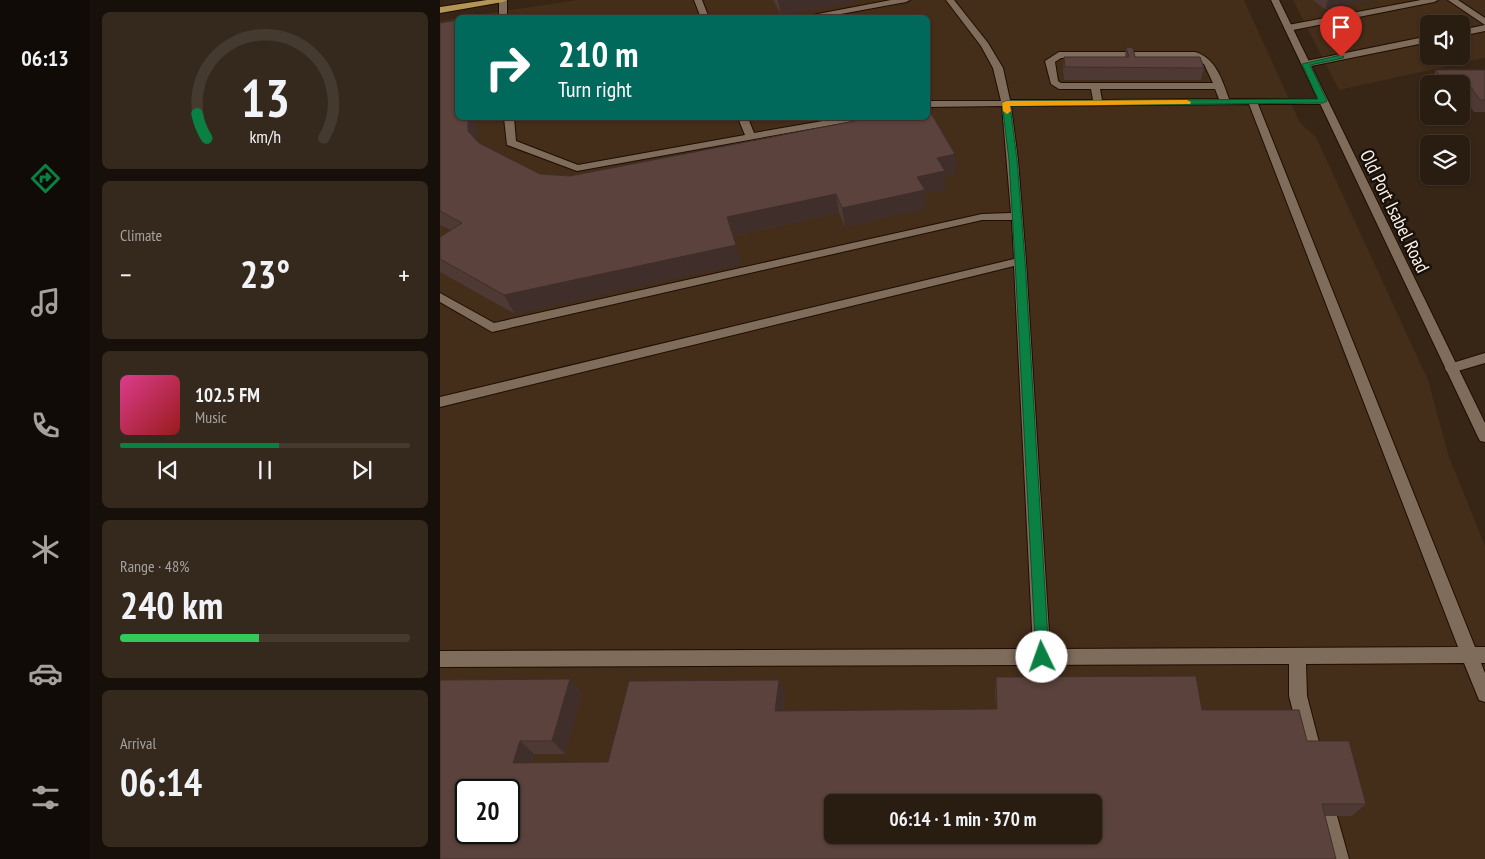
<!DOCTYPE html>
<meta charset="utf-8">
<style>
:root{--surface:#291c10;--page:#35291e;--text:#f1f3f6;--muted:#a5a19f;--line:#453a30;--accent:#0b8043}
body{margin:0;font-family:"PT Sans Narrow",sans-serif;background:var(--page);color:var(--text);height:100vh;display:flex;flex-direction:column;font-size:19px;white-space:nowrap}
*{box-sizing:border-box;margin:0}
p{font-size:16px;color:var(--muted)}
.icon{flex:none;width:28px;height:28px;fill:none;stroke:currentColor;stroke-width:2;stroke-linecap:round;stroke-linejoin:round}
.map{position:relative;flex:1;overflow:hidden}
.details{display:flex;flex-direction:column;gap:12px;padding:12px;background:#170f09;width:350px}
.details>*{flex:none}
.guide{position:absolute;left:15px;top:15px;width:475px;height:105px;border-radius:8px;box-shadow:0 1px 4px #0004,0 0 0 1px var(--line);background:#00695c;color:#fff;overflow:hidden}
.tools{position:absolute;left:980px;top:15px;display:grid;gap:10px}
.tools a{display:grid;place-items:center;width:50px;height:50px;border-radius:8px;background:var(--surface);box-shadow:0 1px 4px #0004,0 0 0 1px var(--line);font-size:25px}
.speed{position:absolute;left:15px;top:779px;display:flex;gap:10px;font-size:25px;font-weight:700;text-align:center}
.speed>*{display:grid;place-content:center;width:65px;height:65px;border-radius:50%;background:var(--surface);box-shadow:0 1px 4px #0004,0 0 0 1px var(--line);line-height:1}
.speed .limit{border:2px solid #111;border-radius:8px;background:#fff;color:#111}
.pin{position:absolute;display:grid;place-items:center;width:42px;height:42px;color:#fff;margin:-51px -21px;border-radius:50% 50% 50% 0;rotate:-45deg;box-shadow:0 0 5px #0007}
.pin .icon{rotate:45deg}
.me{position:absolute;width:55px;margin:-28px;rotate:357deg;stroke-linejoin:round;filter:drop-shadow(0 0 4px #0008)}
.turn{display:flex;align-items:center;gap:18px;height:105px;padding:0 20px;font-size:22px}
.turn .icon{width:65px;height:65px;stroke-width:2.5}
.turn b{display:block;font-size:35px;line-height:42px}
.big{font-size:38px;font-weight:700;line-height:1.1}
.details .card{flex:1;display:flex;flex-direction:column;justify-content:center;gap:8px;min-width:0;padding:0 18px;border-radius:8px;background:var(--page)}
.details .dial{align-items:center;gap:0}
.dial svg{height:130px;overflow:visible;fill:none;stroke:var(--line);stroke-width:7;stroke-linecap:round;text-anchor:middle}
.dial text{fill:var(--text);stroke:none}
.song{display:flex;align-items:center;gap:15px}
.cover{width:60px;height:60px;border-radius:8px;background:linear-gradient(135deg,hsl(330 70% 55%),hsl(0 70% 35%))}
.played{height:5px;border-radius:2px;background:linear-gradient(90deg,var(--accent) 55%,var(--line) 55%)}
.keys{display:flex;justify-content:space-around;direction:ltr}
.heat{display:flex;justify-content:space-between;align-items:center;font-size:28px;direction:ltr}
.charge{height:8px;border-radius:4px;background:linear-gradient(90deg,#34c759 48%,var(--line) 0)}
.trip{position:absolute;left:384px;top:794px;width:278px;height:50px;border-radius:8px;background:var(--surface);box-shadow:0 1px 4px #0004,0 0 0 1px var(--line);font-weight:700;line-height:50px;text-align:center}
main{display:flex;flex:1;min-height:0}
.tab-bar{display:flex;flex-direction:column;width:90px;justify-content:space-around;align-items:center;background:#100b06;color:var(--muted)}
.tab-bar .icon{width:35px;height:35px}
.tab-bar .active{color:var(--accent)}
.tab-bar b{font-size:22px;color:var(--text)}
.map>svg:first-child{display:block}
.built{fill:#442d19;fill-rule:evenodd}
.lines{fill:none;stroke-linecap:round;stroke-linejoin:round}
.service-casing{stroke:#1e0e02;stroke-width:2}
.minor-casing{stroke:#1e0e02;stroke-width:2}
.tertiary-casing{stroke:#1e0e02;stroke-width:2}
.primary-casing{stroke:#1e0e02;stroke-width:2}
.service{fill:#806c5b;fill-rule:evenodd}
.minor{fill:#806c5b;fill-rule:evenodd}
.tertiary{fill:#806c5b;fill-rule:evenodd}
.primary{fill:#b39556;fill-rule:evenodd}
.wall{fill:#4e3934}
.shaded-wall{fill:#402e2a}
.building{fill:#5b423c;stroke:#402e2a;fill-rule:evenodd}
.route{fill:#0b8043;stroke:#07532c}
.slow{fill:#f59e0b}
.labels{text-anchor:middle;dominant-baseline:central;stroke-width:5;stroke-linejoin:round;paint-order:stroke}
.street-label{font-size:19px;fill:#fdf1e7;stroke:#18100a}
</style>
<main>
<nav class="tab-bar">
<b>06:13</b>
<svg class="icon active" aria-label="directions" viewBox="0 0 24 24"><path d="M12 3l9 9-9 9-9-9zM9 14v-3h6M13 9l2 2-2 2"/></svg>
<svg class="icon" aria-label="music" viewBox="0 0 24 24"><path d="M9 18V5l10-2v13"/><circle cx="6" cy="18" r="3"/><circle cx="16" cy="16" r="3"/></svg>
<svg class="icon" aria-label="phone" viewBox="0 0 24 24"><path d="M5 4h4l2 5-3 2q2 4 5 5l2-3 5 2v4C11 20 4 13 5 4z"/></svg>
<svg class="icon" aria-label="climate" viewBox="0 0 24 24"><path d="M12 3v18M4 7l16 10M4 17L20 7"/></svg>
<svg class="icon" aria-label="car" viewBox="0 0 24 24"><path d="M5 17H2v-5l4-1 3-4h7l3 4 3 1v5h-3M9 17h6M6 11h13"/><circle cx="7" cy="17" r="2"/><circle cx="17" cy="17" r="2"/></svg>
<svg class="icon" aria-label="filters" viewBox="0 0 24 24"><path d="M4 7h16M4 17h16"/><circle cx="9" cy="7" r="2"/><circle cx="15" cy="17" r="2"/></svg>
</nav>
<section class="details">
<div class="card dial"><svg viewBox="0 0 100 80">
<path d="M14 69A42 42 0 1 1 86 69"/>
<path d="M14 69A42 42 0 0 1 8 54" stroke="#0b8043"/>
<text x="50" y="56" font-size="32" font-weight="700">13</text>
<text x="50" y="72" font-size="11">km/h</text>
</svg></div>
<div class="card"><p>Climate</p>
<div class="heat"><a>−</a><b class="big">23°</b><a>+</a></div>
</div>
<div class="card">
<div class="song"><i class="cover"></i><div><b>102.5 FM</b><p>Music</p></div></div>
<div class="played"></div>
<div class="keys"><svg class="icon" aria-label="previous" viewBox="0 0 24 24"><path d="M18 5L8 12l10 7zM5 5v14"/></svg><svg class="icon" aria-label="pause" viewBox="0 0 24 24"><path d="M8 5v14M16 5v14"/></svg><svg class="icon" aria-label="next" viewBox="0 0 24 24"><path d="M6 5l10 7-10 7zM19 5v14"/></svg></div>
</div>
<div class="card"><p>Range · 48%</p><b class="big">240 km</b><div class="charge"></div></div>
<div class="card"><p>Arrival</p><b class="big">06:14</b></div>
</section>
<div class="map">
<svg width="1045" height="859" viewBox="0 0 1045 859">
<rect width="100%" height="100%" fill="#372516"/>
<g class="built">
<path d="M137 0H804L860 123 876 137 988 380 1009 457 1045 546V859H0V21L17 18 18 118H488V18L24 17ZM26 790H69V832H26ZM392 802H652V835H392Z"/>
<path d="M853 0H1045V58L899 90ZM989 24H1021V56H989Z"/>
</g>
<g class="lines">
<defs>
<g id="service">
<rect x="59" y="0" width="8" height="18"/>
<polygon points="254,0 262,0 269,18 261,18"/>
<polygon points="451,0 470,0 466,2 379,18 357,18"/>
<path d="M506 0H514L548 43 563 68 570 100H653L651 89H619L611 84 605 61 619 52H755C776 58 782 80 789 99H886V103L883 104H818L1035 647H1045V663H1041L1045 673V702L1039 700 1024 663 866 664 867 696 882 754 879 760 873 763 867 760 864 754 849 696V664L0 667V651L593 649 574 266 0 407V397L574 259 572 220H542L52 332 0 302V293L54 323 542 214 571 213 562 106 488 107V101H561L553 68 541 46ZM621 58H753L764 64 773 83H621L618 81 615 62ZM660 89H775L779 99 662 100ZM809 104 1018 647 610 649 586 261 578 160 571 106Z"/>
<polygon points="981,0 998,0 994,2 848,31 844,28 848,25"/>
<polygon points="1008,0 1018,0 1045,18 1045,25"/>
<polygon points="1045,25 1045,31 1021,36 1021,30"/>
<polygon points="989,36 989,42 866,67 861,64 866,61"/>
<polygon points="64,118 74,118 76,141 138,165 305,135 298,118 308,118 314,133 400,118 419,118 414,121 137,171 67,145"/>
<polygon points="888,807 895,809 897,816 909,859 889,859 879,816 881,809"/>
</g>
<polygon id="minor" points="1045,353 1045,363 1011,373 1006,371 1005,368 1006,365"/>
<polygon id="tertiary" points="831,0 839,0 1045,423 1045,442 1040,441 1038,437"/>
<polygon id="primary" points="47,0 67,0 63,2 0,13 0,7"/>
</defs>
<use href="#service" class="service-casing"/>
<use href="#minor" class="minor-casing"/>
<use href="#tertiary" class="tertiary-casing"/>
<use href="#primary" class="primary-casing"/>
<use href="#service" class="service"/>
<use href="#minor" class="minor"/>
<use href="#tertiary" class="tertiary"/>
<use href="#primary" class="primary"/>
</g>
<g class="wall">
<polygon points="333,0 414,0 415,2 341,15"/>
<polygon points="873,0 933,0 885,9"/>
<polygon points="0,23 37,141 39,143 100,174 130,176 516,173 505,175 505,190 485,194 485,209 405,227 399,213 293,236 300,264 75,314 0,272 0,237 11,230 0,225"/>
<polygon points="686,47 695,57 764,68 761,80 624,80 623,70 624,57 685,57"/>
<polygon points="996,70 1045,70 1045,112 1034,112 1021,95 1021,84 991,84 990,83"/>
<polygon points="556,677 762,710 867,741 926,804 912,816 885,816 0,859 0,680 130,679 142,694 125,754 94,754 92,762 168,762 345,694 343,711 556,709 555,692"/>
</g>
<g class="shaded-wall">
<polygon points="338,0 414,0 415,2 341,15"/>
<polygon points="888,0 933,0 885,9"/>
<polygon points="28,118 37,118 38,150 28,131"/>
<polygon points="515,154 516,173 505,175 505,190 485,194 485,209 405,227 402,208 477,177 497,158"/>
<polygon points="396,194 399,213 292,236 287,217"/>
<polygon points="296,245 300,264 75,314 64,295"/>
<polygon points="130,679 142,694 125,754 112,741"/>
<polygon points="339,680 345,694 341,725 335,711"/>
<polygon points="80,741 94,754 88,775 73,763"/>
</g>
<g class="building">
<polygon points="18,20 18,118 28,118 28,131 39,143 100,174 130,176 430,118 488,118 488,108 515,154 497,158 505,171 477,177 485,190 402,208 396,194 287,217 296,245 64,295 0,259 0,237 22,223 0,211 0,23"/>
<polygon points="686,47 693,48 695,57 760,57 764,68 625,67 624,57 689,57"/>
<polygon points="996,70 1045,70 1045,100 1040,100 1026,80 1003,80"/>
<path d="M756 676 762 710H859L867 741H909L926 804H882L896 859H0V680L130 679 112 741H80L73 763 168 762 189 681 339 680 335 711 557 709 556 677ZM26 790H69V832H26ZM392 802H652V835H392Z"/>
</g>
<polygon class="route" points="901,55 904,57 903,58 870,65 887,101 883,103 570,106 577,160 585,261 609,657 607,661 602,663 598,661 596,657 575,261 569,160 562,103 566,101 878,99 862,64"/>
<polygon class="slow" points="747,100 751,102 750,104 570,106 571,111 567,114 563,111 562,103 566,101"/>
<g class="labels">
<g class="street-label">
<text transform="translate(955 211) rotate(64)">Old Port Isabel Road</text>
</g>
</g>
</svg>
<div class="tools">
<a><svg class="icon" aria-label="sound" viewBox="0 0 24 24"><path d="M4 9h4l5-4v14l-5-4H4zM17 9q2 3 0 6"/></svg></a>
<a><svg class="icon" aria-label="search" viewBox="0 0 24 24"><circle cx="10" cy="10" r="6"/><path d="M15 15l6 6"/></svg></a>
<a><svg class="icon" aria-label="layers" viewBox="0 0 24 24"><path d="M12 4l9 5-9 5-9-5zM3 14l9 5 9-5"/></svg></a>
</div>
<div class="speed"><div class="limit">20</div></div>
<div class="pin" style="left:901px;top:57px;background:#d93025"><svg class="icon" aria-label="arrive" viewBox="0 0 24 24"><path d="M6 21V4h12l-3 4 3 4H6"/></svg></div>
<svg class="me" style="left:602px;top:657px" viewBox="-20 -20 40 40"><circle r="19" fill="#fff"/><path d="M0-13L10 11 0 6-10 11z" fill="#0b8043"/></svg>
<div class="trip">06:14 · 1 min · 370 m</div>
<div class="guide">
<div class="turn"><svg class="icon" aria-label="right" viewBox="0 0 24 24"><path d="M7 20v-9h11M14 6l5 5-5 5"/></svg><div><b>210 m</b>Turn right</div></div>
</div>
</div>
</main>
